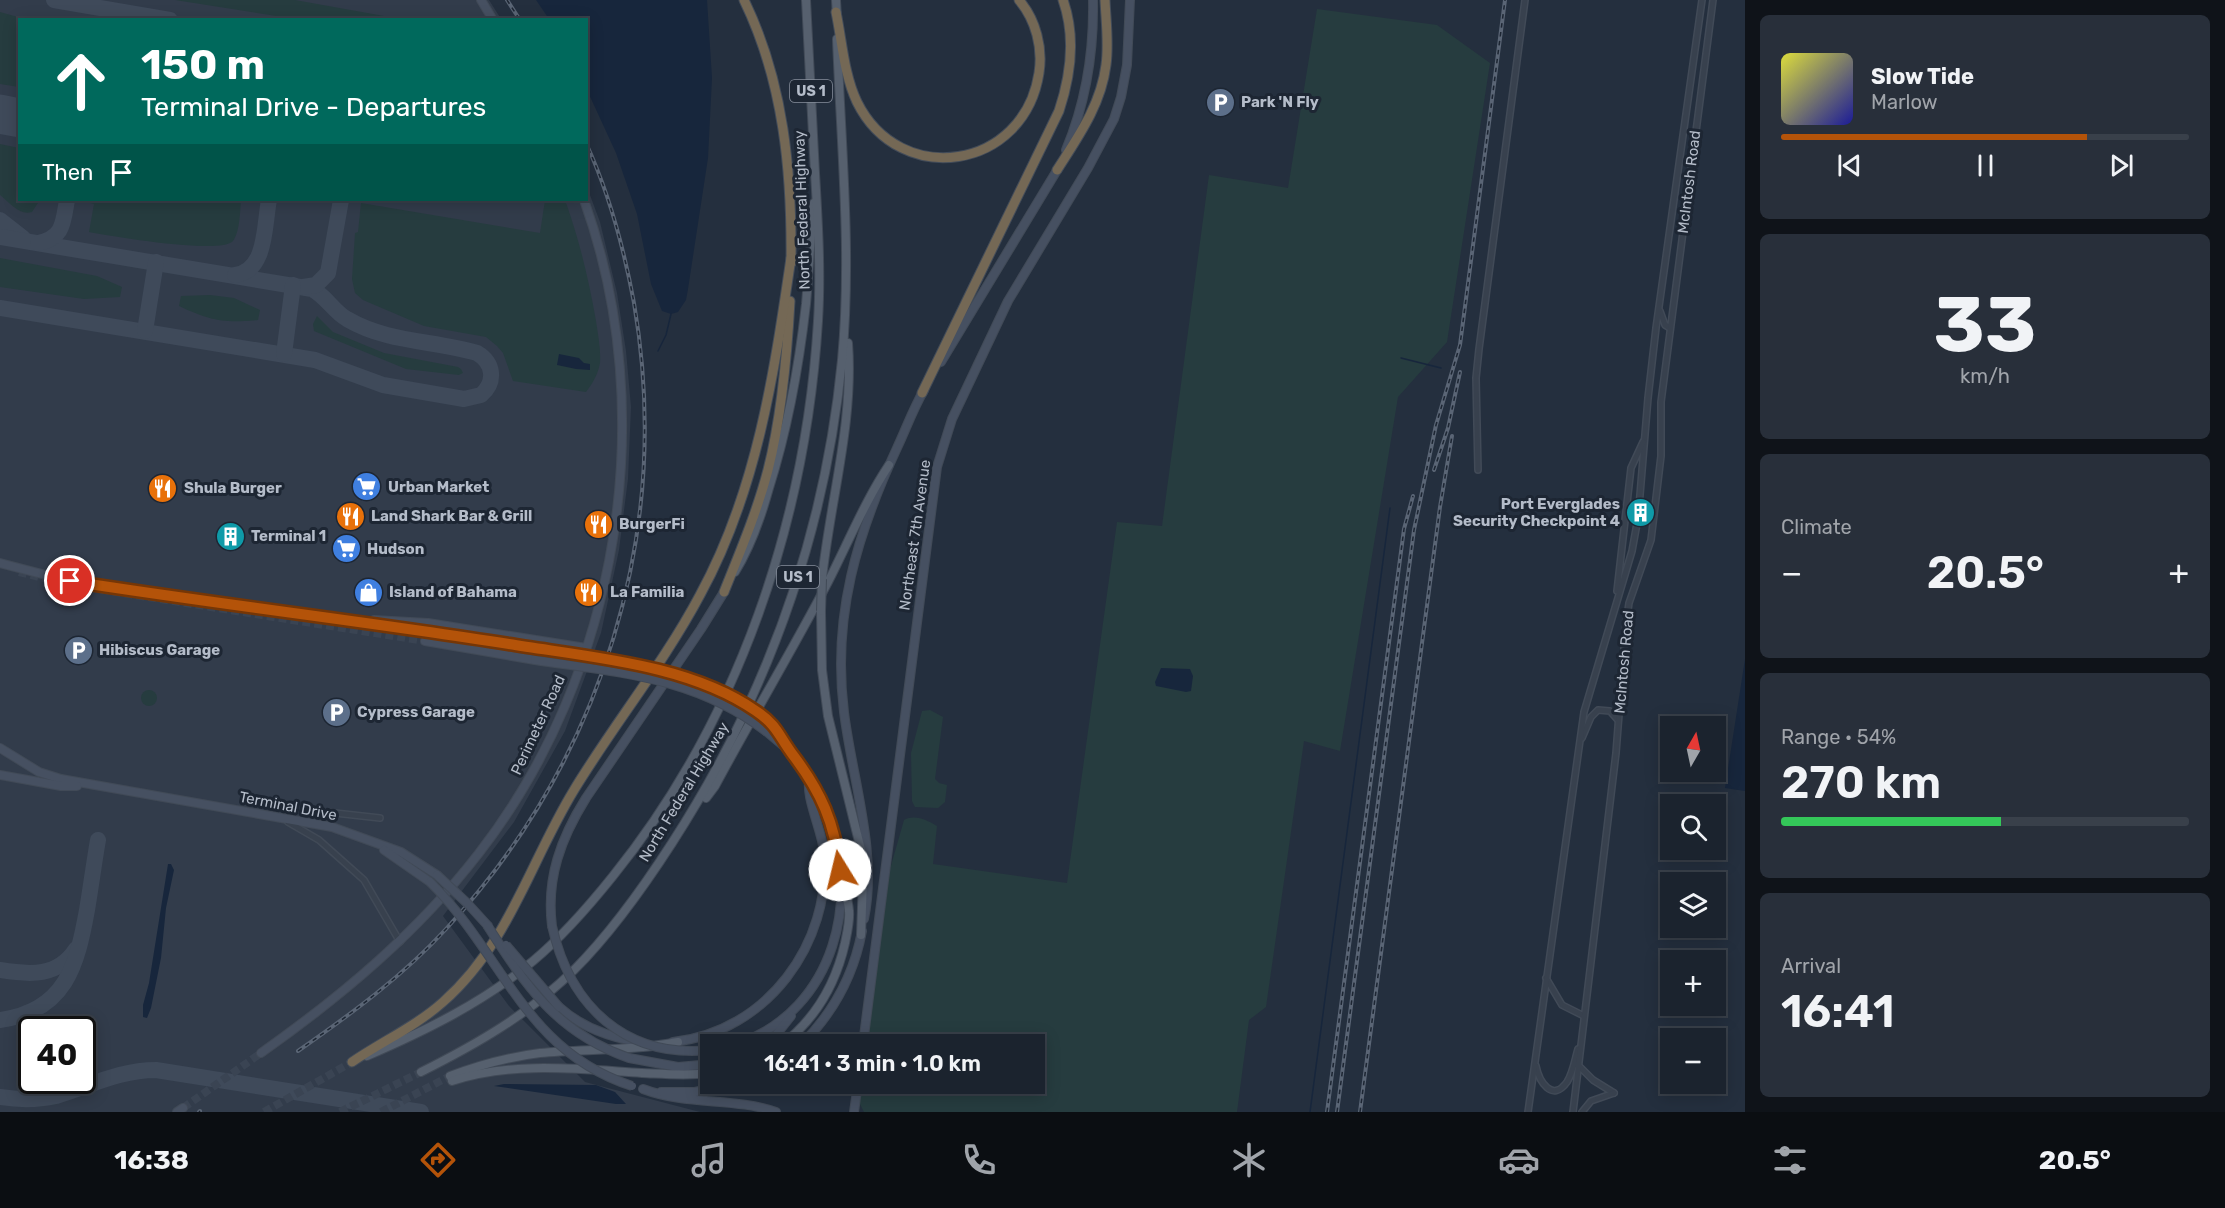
<!DOCTYPE html>
<meta charset="utf-8">
<style>
:root{--surface:#1b232e;--page:#282f3a;--text:#f1f3f6;--muted:#a0a4aa;--line:#39404a;--accent:#b45309}
body{margin:0;font-family:Rubik,sans-serif;background:var(--page);color:var(--text);height:100vh;display:flex;flex-direction:column;font-size:22px;white-space:nowrap}
*{box-sizing:border-box;margin:0}
p{font-size:20px;color:var(--muted)}
.icon{flex:none;width:33px;height:33px;fill:none;stroke:currentColor;stroke-width:2;stroke-linecap:round;stroke-linejoin:round}
.map{position:relative;flex:1;overflow:hidden}
.panel{display:flex;flex-direction:column;gap:15px;padding:15px;background:#0f1319;width:480px}
.panel>*{flex:none}
.guide{position:absolute;left:18px;top:18px;width:570px;height:183px;border-radius:0px;box-shadow:0 3px 15px #0003,0 0 0 2px var(--line);background:#00695c;color:#fff;overflow:hidden}
.needle{width:39px;rotate:9deg}
.buttons{position:absolute;left:1660px;top:716px;display:grid;gap:12px}
.buttons a{display:grid;place-items:center;width:66px;height:66px;border-radius:0px;background:var(--surface);box-shadow:0 3px 15px #0003,0 0 0 2px var(--line);font-size:30px}
.speed{position:absolute;left:18px;top:1016px;display:flex;gap:12px;font-size:30px;font-weight:700;text-align:center}
.speed>*{display:grid;place-content:center;width:78px;height:78px;border-radius:50%;background:var(--surface);box-shadow:0 3px 15px #0003,0 0 0 2px var(--line);line-height:1}
.speed .limit{border:3px solid #111;border-radius:9px;background:#fff;color:#111}
.pin{position:absolute;display:grid;place-items:center;width:51px;height:51px;color:#fff;margin:-26px;border:3px solid #fff;border-radius:50%;box-shadow:0 2px 6px #0007}
.me{position:absolute;width:66px;margin:-33px;rotate:351deg;stroke-linejoin:round;filter:drop-shadow(0 0 4px #0008)}
.turn{display:flex;align-items:center;gap:21px;height:126px;padding:0 24px;font-size:27px}
.turn .icon{width:78px;height:78px;stroke-width:2.5}
.turn b{display:block;font-size:42px;line-height:51px}
.then{display:flex;align-items:center;height:57px;padding:0 24px;background:#0003;gap:12px;font-size:22px}
.big{font-size:45px;font-weight:600;line-height:1.1}
.panel .tile{flex:1;display:flex;flex-direction:column;justify-content:center;gap:9px;min-width:0;padding:0 21px;border-radius:9px;background:var(--page)}
.panel .dial{align-items:center;gap:0}
.dial b{font-size:78px;line-height:1}
.song{display:flex;align-items:center;gap:18px}
.cover{width:72px;height:72px;border-radius:9px;background:linear-gradient(135deg,hsl(60 70% 55%),hsl(240 70% 35%))}
.played{height:6px;border-radius:3px;background:linear-gradient(90deg,var(--accent) 75%,var(--line) 75%)}
.keys{display:flex;justify-content:space-around;direction:ltr}
.heat{display:flex;justify-content:space-between;align-items:center;font-size:33px;direction:ltr}
.charge{height:9px;border-radius:4px;background:linear-gradient(90deg,#34c759 54%,var(--line) 0)}
.trip{position:absolute;left:700px;top:1034px;width:345px;height:60px;border-radius:0px;background:var(--surface);box-shadow:0 3px 15px #0003,0 0 0 2px var(--line);font-weight:600;line-height:60px;text-align:center}
.menu{display:flex;height:96px;justify-content:space-around;align-items:center;background:#0b0e12;color:var(--muted)}
.menu .icon{width:42px;height:42px}
.menu .current{color:var(--accent)}
.menu b{font-size:27px;color:var(--text)}
main{display:flex;flex:1;min-height:0}
.map>svg:first-child{display:block}
.airport{fill:#323c4b;fill-rule:evenodd}
.green{fill:#263c3f}
.water{fill:#17263c}
.lines{fill:none;stroke-linecap:round;stroke-linejoin:round}
.stream{stroke:#17263c;stroke-width:1.5}
.taxiway{stroke:#3f4a5a;stroke-width:16}
.runway{stroke:#3f4a5a;stroke-width:39}
.secondary-tunnel{stroke:#3a4453;stroke-width:8;stroke-dasharray:8 4;stroke-linecap:butt}
.primary-tunnel{stroke:#3a4453;stroke-width:8;stroke-dasharray:8 4;stroke-linecap:butt}
.street-casing{stroke:#414a57;stroke-width:8}
.secondary-casing{stroke:#414a57;stroke-width:10}
.primary-casing{stroke:#414a57;stroke-width:10}
.highway-casing{stroke:#434c59;stroke-width:11}
.street{stroke:#38414e;stroke-width:5}
.secondary{stroke:#465061;stroke-width:8}
.primary{stroke:#56606e;stroke-width:8}
.highway{stroke:#746855;stroke-width:9}
.rail-casing{stroke:#5a6575;stroke-width:4}
.rail{stroke:#1d2633;stroke-width:1.5;stroke-dasharray:4.5;stroke-linecap:butt}
.secondary-bridge-casing{stroke:#414a57;stroke-width:10;stroke-linecap:butt}
.primary-bridge-casing{stroke:#414a57;stroke-width:10;stroke-linecap:butt}
.secondary-bridge{stroke:#465061;stroke-width:8}
.primary-bridge{stroke:#56606e;stroke-width:8}
.route-casing{stroke:#753606;stroke-width:15}
.route{stroke:#b45309;stroke-width:10}
.labels{text-anchor:middle;dominant-baseline:central;stroke-width:6;stroke-linejoin:round;paint-order:stroke}
.shield{fill:#1d2633;stroke:#878f9c;stroke-width:1.5}
.shield-label{font-size:14px;font-weight:bold;fill:#b4bcc9}
.poi-label{font-size:15px;font-weight:bold;fill:#b4bcc9;stroke:#1d2633;text-anchor:start}
.street-label{font-size:15px;fill:#b4bcc9;stroke:#1d2633}
</style>
<main>
<div class="map">
<svg width="1745" height="1112" viewBox="0 0 1745 1112">
<rect width="100%" height="100%" fill="#242f3e"/>
<path class="airport" d="M0 0H489L501 19 20 20V200H586L587 187 600 222 617 293 626 351 631 407 628 479 619 550 601 633 565 731 514 822 443 916 509 1006 585 1082 700 1112H0ZM32 1029H82V1080H32Z"/>
<g class="green">
<polygon points="175,0 295,0 384,16 439,19 295,19"/>
<path d="M1317 9 1437 25 1490 63 1447 342 1398 397 1340 751 1304 741 1266 1007 1249 1020 1237 1112H864L859 1102 861 1083H1035V1044H866L888 876 904 820C915 814 927 820 937 826L933 864 1067 883 1117 522 1162 526 1209 175 1288 188Z"/>
<polygon points="0,12 25,19 20,20 19,87 0,84"/>
<path d="M0 144 19 148 20 200H40L32 212C20 216 10 203 0 195Z"/>
<path d="M91 200H241C240 211 240 232 233 241 221 255 111 236 89 232L94 204 90 203Z"/>
<path d="M545 200H565C579 239 589 280 596 321 598 335 601 349 600 363 598 374 593 383 586 392L513 381 503 353 497 346 486 337 424 326 363 300 355 293 352 279 355 233 358 232 361 203 540 233Z"/>
<polygon points="0,258 97,276 122,287 120,297 84,299 0,287"/>
<path d="M210 295 234 298 260 310 258 320C223 323 211 321 179 306L181 296Z"/>
<polygon points="317,316 333,332 384,353 458,367 461,369 463,373 459,375 406,369 314,331 313,324"/>
<circle cx="149" cy="698" r="8"/>
<polygon points="930,710 943,717 935,779 939,783 947,785 945,802 938,808 915,807 912,801 911,753 922,711"/>
</g>
<g class="water">
<polygon points="536,0 707,0 712,78 708,158 688,289 686,300 678,312 671,314 662,311 651,284 637,214 616,153 587,90 586,20 549,19"/>
<polygon points="559,354 579,358 584,363 590,364 590,370 576,369 557,365"/>
<polygon points="1745,659 1745,791 1725,788"/>
<polygon points="1161,668 1190,669 1193,676 1191,691 1186,692 1156,686 1155,682"/>
<polygon points="168,864 171,864 174,870 166,908 161,958 151,1008 147,1018 143,1017 143,1005 149,983"/>
<polygon points="504,1084 596,1085 615,1092 626,1104 616,1104 494,1086"/>
</g>
<g class="lines">
<g class="stream">
<polyline points="658,351 666,335 671,314"/>
<polyline points="1401,358 1441,368"/>
<polyline points="1310,1112 1390,508"/>
</g>
<g class="taxiway">
<polyline points="54,0 170,20"/>
<polyline points="0,220 23,238"/>
<path d="M0 237 312 289C326 296 334 312 347 319 388 343 433 340 477 353 494 363 496 382 481 395L464 399 383 385 315 360 0 308"/>
<path d="M38 243C64 238 63 222 67 200"/>
<path d="M235 275C267 271 264 225 269 200"/>
<polyline points="303,287 316,285 328,273 341,200"/>
<polyline points="145,331 156,262"/>
<polyline points="284,354 293,285"/>
<path d="M0 970C30 975 58 977 76 949"/>
<path d="M0 1020C66 1011 77 965 87 910 91 886 94 863 98 840"/>
<path d="M0 1097C18 1100 38 1100 56 1096 90 1086 120 1070 156 1070L421 1112"/>
</g>
<polyline class="runway" points="0,114 20,118"/>
<g class="secondary-tunnel">
<polyline points="19,572 72,585 425,641"/>
<polyline points="183,1108 261,1053"/>
</g>
<g class="primary-tunnel">
<polyline points="264,1112 352,1062"/>
<polyline points="340,1112 421,1072"/>
<polyline points="381,1112 450,1076"/>
</g>
<defs>
<g id="street">
<polyline points="1660,311 1665,325 1670,328"/>
<polyline points="1478,470 1476,378 1479,349 1525,0"/>
<polyline points="1639,507 1648,398 1656,328 1702,0"/>
<polyline points="1617,591 1631,468 1643,442"/>
<polyline points="1582,738 1591,717 1598,710 1610,711 1618,720"/>
<polyline points="281,807 380,818"/>
<polyline points="288,822 319,840 364,880 400,942"/>
<polyline points="1546,978 1562,1005 1584,1016"/>
<path d="M1536 1066C1539 1081 1552 1103 1567 1082 1573 1073 1575 1059 1578 1049"/>
<polyline points="1579,1066 1593,1080 1614,1093"/>
<polyline points="1528,1112 1584,712 1632,551 1638,518"/>
<polyline points="1573,1112 1616,753 1626,624 1629,603 1651,540 1661,456 1661,402 1713,0"/>
<polyline points="1582,1112 1591,1101 1614,1093"/>
</g>
<g id="secondary">
<polyline points="481,0 493,20"/>
<path d="M1066 150C1086 102 1094 52 1093 0"/>
<polyline points="941,362 1059,167"/>
<polyline points="0,563 65,580 118,589 355,620 529,647"/>
<polyline points="374,620 428,623 586,648"/>
<polyline points="425,641 535,660"/>
<polyline points="767,732 786,748"/>
<polyline points="0,748 39,772 61,779 332,827 401,852 437,875"/>
<polyline points="0,775 61,786 77,786"/>
<polyline points="384,850 430,882"/>
<path d="M864 919C878 853 852 778 844 712 832 616 857 534 897 448 906 429 913 409 924 390"/>
<path d="M552 926C546 878 561 838 586 798L701 629 724 592"/>
<path d="M559 1007C581 1027 609 1037 638 1042"/>
<path d="M673 1042C767 1032 832 943 824 852 822 830 804 795 810 777"/>
<path d="M738 1044C836 1009 862 897 826 807 813 777 792 753 775 726"/>
<polyline points="762,1044 776,1035 791,1016"/>
<path d="M802 1044C833 1013 854 974 862 931"/>
<polyline points="863,1044 937,467 952,419 1008,301 1088,168 1114,119 1121,97 1127,65 1130,0"/>
<path d="M261 1053C343 995 418 932 479 853 619 673 661 414 584 200"/>
<polyline points="629,1058 678,1067 711,1064"/>
<path d="M643 1089C688 1106 734 1097 776 1112"/>
<polyline points="661,1092 695,1092 736,1083"/>
<polyline points="177,1112 183,1108"/>
<polyline points="854,1112 858,1083"/>
</g>
<g id="primary">
<polyline points="836,0 837,18"/>
<path d="M735 572C751 546 761 517 769 488 788 428 799 366 806 304 809 270 810 237 814 203"/>
<path d="M822 579C830 501 854 423 848 343"/>
<polyline points="821,611 822,670 828,716 861,850 863,879 861,935"/>
<path d="M706 798 715 786C752 717 792 651 828 582 848 543 865 501 889 465"/>
<path d="M783 1044C816 1018 836 983 845 943 847 933 850 921 849 911 848 897 843 883 840 870"/>
<path d="M367 1056C425 1031 484 1002 533 961 563 936 589 906 613 876 739 720 806 520 818 321 821 272 818 223 815 173 812 115 809 58 806 0"/>
<path d="M421 1072C477 1044 529 1014 574 970 612 932 643 888 672 843 767 696 825 535 842 360 852 254 841 146 837 39"/>
<path d="M450 1076C479 1065 508 1057 540 1053 585 1049 633 1051 678 1042"/>
<path d="M452 1081C514 1061 578 1069 642 1073 665 1074 688 1076 711 1073"/>
</g>
<g id="highway">
<path d="M744 0C784 82 792 173 791 263"/>
<path d="M836 12C842 41 844 75 857 102 900 189 1024 170 1039 73 1043 48 1036 20 1019 0"/>
<path d="M1057 170C1078 137 1101 105 1106 65 1109 44 1106 22 1105 0"/>
<path d="M922 393 1059 111C1071 75 1076 37 1063 0"/>
<path d="M724 592C740 552 757 512 768 470 782 415 787 357 790 301"/>
<path d="M352 1062C383 1041 416 1026 443 1002 509 944 530 862 574 790 614 724 664 663 700 595 757 491 774 374 791 258"/>
</g>
</defs>
<use href="#street" class="street-casing"/>
<use href="#secondary" class="secondary-casing"/>
<use href="#primary" class="primary-casing"/>
<use href="#highway" class="highway-casing"/>
<use href="#street" class="street"/>
<use href="#secondary" class="secondary"/>
<use href="#primary" class="primary"/>
<use href="#highway" class="highway"/>
<defs>
<g id="rail">
<polyline points="507,0 520,20"/>
<polyline points="1434,470 1448,428 1460,372"/>
<path d="M298 1051C351 1014 403 976 446 929 603 759 673 531 634 303 624 249 609 193 586 143"/>
<polyline points="199,1112 200,1111"/>
<polyline points="1327,1112 1404,529 1413,496"/>
<polyline points="1337,1112 1414,530 1436,425 1460,345 1505,0"/>
<polyline points="1360,1112 1440,507 1452,436"/>
</g>
</defs>
<use href="#rail" class="rail-casing"/>
<use href="#rail" class="rail"/>
<defs>
<g id="secondary-bridge">
<path d="M529 647C614 661 706 669 775 726"/>
<path d="M535 660C621 673 696 677 767 732"/>
<polyline points="437,875 468,904 489,927"/>
<path d="M430 882C504 955 524 1051 632 1086"/>
<path d="M487 925C526 986 557 1033 629 1058"/>
<path d="M552 926C570 1006 625 1059 711 1050"/>
<polyline points="506,945 559,1007"/>
</g>
<polyline id="primary-bridge" points="821,611 822,579"/>
</defs>
<use href="#secondary-bridge" class="secondary-bridge-casing"/>
<use href="#primary-bridge" class="primary-bridge-casing"/>
<use href="#secondary-bridge" class="secondary-bridge"/>
<use href="#primary-bridge" class="primary-bridge"/>
</g>
<g class="lines">
<defs>
<path id="route" d="M70 581C216 604 363 621 509 644 588 657 689 664 756 711 778 726 778 735 793 755 821 792 835 823 840 870"/>
</defs>
<use href="#route" class="route-casing"/>
<use href="#route" class="route"/>
</g>
<defs>
<symbol id="parking-disc" viewBox="-11 -11 22 22"><circle r="9.5" fill="#5c6f8a" stroke="#1d2633"/><path d="M-3.5-5.5H1a3.5 3.5 0 0 1 0 7H-1V5.5H-3.5ZM-1-3.4V-.6H.8a1.4 1.4 0 0 0 0-2.8Z" fill="#fff"/></symbol>
<symbol id="supermarket-disc" viewBox="-11 -11 22 22"><circle r="9.5" fill="#3f7fe0" stroke="#1d2633"/><path d="M-6-5.5h2.5l.6 2H6L4.5 2H-2.5L-4.4-4H-6ZM-1.5 3.2a1.3 1.3 0 1 0 .1 0ZM3 3.2a1.3 1.3 0 1 0 .1 0Z" fill="#fff"/></symbol>
<symbol id="restaurant-disc" viewBox="-11 -11 22 22"><circle r="9.5" fill="#e8710a" stroke="#1d2633"/><path d="M-5-6h1v4h1v-4h1v4h1v-4h1v5L-1.5 .5V6h-2V.5L-5-1ZM5-6V6H3V1.5H1.5Q1.5-4 5-6Z" fill="#fff"/></symbol>
<symbol id="building-disc" viewBox="-11 -11 22 22"><circle r="9.5" fill="#0f9aa8" stroke="#1d2633"/><path d="M-4-6H4V6H1V3H-1V6H-4ZM-2.5-4.3h1.7v1.8h-1.7ZM.8-4.3h1.7v1.8H.8ZM-2.5-1h1.7V.8h-1.7ZM.8-1h1.7V.8H.8Z" fill="#fff"/></symbol>
<symbol id="shop-disc" viewBox="-11 -11 22 22"><circle r="9.5" fill="#3f7fe0" stroke="#1d2633"/><path d="M-5-2.5h2.3a2.7 3.5 0 0 1 5.4 0H5L5.5 6h-11ZM-1.5-2.5h3a1.5 2.3 0 0 0-3 0Z" fill="#fff"/></symbol>
</defs>
<g fill-rule="evenodd">
<use href="#parking-disc" x="1204" y="86" width="33" height="33"/>
<use href="#supermarket-disc" x="350" y="470" width="33" height="33"/>
<use href="#restaurant-disc" x="146" y="472" width="33" height="33"/>
<use href="#building-disc" x="1624" y="496" width="33" height="33"/>
<use href="#restaurant-disc" x="334" y="500" width="33" height="33"/>
<use href="#restaurant-disc" x="582" y="508" width="33" height="33"/>
<use href="#building-disc" x="214" y="520" width="33" height="33"/>
<use href="#supermarket-disc" x="330" y="532" width="33" height="33"/>
<use href="#shop-disc" x="352" y="576" width="33" height="33"/>
<use href="#restaurant-disc" x="572" y="576" width="33" height="33"/>
<use href="#parking-disc" x="62" y="634" width="33" height="33"/>
<use href="#parking-disc" x="320" y="696" width="33" height="33"/>
</g>
<g class="labels">
<g class="shield">
<rect x="790" y="80" width="42" height="22" rx="4.5"/>
<rect x="777" y="566" width="42" height="22" rx="4.5"/>
</g>
<g class="shield-label">
<text x="811" y="91">US 1</text>
<text x="798" y="577">US 1</text>
</g>
<g class="poi-label">
<text x="1241" y="102">Park 'N Fly</text>
<text x="388" y="487">Urban Market</text>
<text x="184" y="488">Shula Burger</text>
<text x="1620" y="504" text-anchor="end">Port Everglades<tspan x="1620" dy="17">Security Checkpoint 4</tspan></text>
<text x="371" y="516">Land Shark Bar &amp; Grill</text>
<text x="619" y="524">BurgerFi</text>
<text x="251" y="536">Terminal 1</text>
<text x="367" y="549">Hudson</text>
<text x="389" y="592">Island of Bahama</text>
<text x="610" y="592">La Familia</text>
<text x="99" y="650">Hibiscus Garage</text>
<text x="357" y="712">Cypress Garage</text>
</g>
<g class="street-label">
<text transform="translate(1689 182) rotate(-83)">McIntosh Road</text>
<text transform="translate(802 210) rotate(-92)">North Federal Highway</text>
<text transform="translate(915 535) rotate(-82)">Northeast 7th Avenue</text>
<text transform="translate(1624 662) rotate(-85)">McIntosh Road</text>
<text transform="translate(538 725) rotate(-65)">Perimeter Road</text>
<text transform="translate(684 792) rotate(-59)">North Federal Highway</text>
<text transform="translate(288 806) rotate(11)">Terminal Drive</text>
</g>
</g>
</svg>
<div class="buttons">
<a><svg class="needle" viewBox="-14 -14 28 28"><path d="M0-13l5 13h-10z" fill="#e53935"/><path d="M0 13l5-13h-10z" fill="#a0a4aa"/></svg></a>
<a><svg class="icon" aria-label="search" viewBox="0 0 24 24"><circle cx="10" cy="10" r="6"/><path d="M15 15l6 6"/></svg></a>
<a><svg class="icon" aria-label="layers" viewBox="0 0 24 24"><path d="M12 4l9 5-9 5-9-5zM3 14l9 5 9-5"/></svg></a>
<a>+</a>
<a>−</a>
</div>
<div class="speed"><div class="limit">40</div></div>
<div class="pin" style="left:70px;top:581px;background:#d93025"><svg class="icon" aria-label="arrive" viewBox="0 0 24 24"><path d="M6 21V4h12l-3 4 3 4H6"/></svg></div>
<svg class="me" style="left:840px;top:870px" viewBox="-20 -20 40 40"><circle r="19" fill="#fff"/><path d="M0-13L10 11 0 6-10 11z" fill="#b45309"/></svg>
<div class="trip">16:41 · 3 min · 1.0 km</div>
<div class="guide">
<div class="turn"><svg class="icon" aria-label="ahead" viewBox="0 0 24 24"><path d="M12 20V5M6 11l6-6 6 6"/></svg><div><b>150 m</b>Terminal Drive - Departures</div></div>
<div class="then">Then<svg class="icon" aria-label="arrive" viewBox="0 0 24 24"><path d="M6 21V4h12l-3 4 3 4H6"/></svg></div>
</div>
</div>
<section class="panel">
<div class="tile">
<div class="song"><i class="cover"></i><div><b>Slow Tide</b><p>Marlow</p></div></div>
<div class="played"></div>
<div class="keys"><svg class="icon" aria-label="previous" viewBox="0 0 24 24"><path d="M18 5L8 12l10 7zM5 5v14"/></svg><svg class="icon" aria-label="pause" viewBox="0 0 24 24"><path d="M8 5v14M16 5v14"/></svg><svg class="icon" aria-label="next" viewBox="0 0 24 24"><path d="M6 5l10 7-10 7zM19 5v14"/></svg></div>
</div>
<div class="tile dial"><b>33</b><p>km/h</p></div>
<div class="tile"><p>Climate</p>
<div class="heat"><a>−</a><b class="big">20.5°</b><a>+</a></div>
</div>
<div class="tile"><p>Range · 54%</p><b class="big">270 km</b><div class="charge"></div></div>
<div class="tile"><p>Arrival</p><b class="big">16:41</b></div>
</section>
</main>
<nav class="menu">
<b>16:38</b>
<svg class="icon current" aria-label="directions" viewBox="0 0 24 24"><path d="M12 3l9 9-9 9-9-9zM9 14v-3h6M13 9l2 2-2 2"/></svg>
<svg class="icon" aria-label="music" viewBox="0 0 24 24"><path d="M9 18V5l10-2v13"/><circle cx="6" cy="18" r="3"/><circle cx="16" cy="16" r="3"/></svg>
<svg class="icon" aria-label="phone" viewBox="0 0 24 24"><path d="M5 4h4l2 5-3 2q2 4 5 5l2-3 5 2v4C11 20 4 13 5 4z"/></svg>
<svg class="icon" aria-label="climate" viewBox="0 0 24 24"><path d="M12 3v18M4 7l16 10M4 17L20 7"/></svg>
<svg class="icon" aria-label="car" viewBox="0 0 24 24"><path d="M5 17H2v-5l4-1 3-4h7l3 4 3 1v5h-3M9 17h6M6 11h13"/><circle cx="7" cy="17" r="2"/><circle cx="17" cy="17" r="2"/></svg>
<svg class="icon" aria-label="filters" viewBox="0 0 24 24"><path d="M4 7h16M4 17h16"/><circle cx="9" cy="7" r="2"/><circle cx="15" cy="17" r="2"/></svg>
<b>20.5°</b>
</nav>
